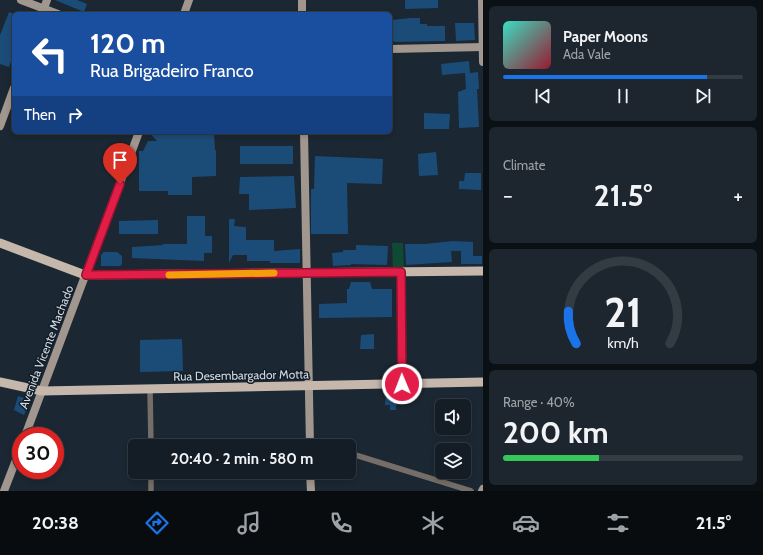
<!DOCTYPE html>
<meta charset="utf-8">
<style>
:root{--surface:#141d26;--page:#1d262e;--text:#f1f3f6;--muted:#9da2a7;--line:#333b43;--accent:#1a73e8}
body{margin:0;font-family:Cabin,sans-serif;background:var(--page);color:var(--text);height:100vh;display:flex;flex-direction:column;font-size:15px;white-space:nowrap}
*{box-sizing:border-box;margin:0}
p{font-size:13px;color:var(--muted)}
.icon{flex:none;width:22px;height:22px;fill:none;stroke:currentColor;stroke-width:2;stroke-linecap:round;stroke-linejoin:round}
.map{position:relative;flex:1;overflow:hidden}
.drawer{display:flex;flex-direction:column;gap:6px;padding:6px;background:#0b1015;width:280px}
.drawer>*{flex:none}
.guide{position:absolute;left:12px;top:12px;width:380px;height:122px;border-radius:6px;box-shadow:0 2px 6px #0003,0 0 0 1px var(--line);background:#1a4fa0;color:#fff;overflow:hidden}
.controls{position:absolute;left:435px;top:399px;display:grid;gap:8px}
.controls a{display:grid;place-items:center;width:36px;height:36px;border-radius:6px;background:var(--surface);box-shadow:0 2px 6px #0003,0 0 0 1px var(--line);font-size:20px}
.speed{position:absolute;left:12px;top:427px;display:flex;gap:8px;font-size:20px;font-weight:700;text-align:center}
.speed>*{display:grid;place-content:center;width:52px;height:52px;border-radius:50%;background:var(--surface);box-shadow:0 2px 6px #0003,0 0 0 1px var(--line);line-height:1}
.speed .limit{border:6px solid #d22;background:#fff;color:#111}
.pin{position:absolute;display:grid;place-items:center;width:34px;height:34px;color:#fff;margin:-41px -17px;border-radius:50% 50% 50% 0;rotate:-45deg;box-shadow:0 0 4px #0007}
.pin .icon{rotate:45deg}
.me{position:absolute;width:44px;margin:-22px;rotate:359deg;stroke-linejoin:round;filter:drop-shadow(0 0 3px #0008)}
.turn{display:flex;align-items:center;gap:14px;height:84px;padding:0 12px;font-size:18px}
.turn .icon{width:52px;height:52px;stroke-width:2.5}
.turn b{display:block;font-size:28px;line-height:34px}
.then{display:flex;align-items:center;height:38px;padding:0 12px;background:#0003;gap:8px;font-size:15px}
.big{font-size:30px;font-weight:700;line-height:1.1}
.drawer .card{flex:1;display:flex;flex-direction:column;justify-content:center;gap:6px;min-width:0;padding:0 14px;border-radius:6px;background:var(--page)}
.drawer .dial{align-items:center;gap:0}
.dial svg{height:104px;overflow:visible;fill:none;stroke:var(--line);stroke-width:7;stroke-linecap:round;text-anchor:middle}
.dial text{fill:var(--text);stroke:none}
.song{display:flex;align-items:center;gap:12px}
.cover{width:48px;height:48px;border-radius:6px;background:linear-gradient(135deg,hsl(170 70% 55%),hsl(350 70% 35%))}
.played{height:4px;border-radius:2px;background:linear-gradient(90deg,var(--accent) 85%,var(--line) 85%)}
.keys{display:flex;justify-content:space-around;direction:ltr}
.heat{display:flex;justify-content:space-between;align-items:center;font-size:22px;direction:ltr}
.charge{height:6px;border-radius:3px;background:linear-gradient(90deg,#34c759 40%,var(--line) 0)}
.trip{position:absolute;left:128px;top:439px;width:228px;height:40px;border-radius:6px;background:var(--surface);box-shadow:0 2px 6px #0003,0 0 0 1px var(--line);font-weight:700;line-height:40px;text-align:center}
.menu{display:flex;height:64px;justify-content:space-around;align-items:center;background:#080c0f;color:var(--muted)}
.menu .icon{width:28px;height:28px}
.menu .on{color:var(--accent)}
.menu b{font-size:18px;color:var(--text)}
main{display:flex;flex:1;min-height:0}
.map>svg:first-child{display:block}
.green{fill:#0e4a34}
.building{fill:#1b4c78}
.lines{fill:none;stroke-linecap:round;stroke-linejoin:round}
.street{stroke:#756e68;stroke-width:5.5}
.secondary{stroke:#a2978e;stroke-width:8}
.primary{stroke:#c5b7ab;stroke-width:9}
.route-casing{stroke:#92132f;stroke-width:10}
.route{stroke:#e11d48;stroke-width:7}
.slow{stroke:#f59e0b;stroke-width:7}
.labels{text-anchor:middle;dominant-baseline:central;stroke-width:3;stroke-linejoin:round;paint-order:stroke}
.street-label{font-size:12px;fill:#d1d9e1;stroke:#121d28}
</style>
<main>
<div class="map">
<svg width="483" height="491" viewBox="0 0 483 491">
<rect width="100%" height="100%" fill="#1b2732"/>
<polygon class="green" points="392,243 403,243 404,269 393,270"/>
<g class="building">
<polygon points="55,0 77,0 87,4 84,12"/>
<polygon points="405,0 438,0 438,8 405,9"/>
<polygon points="9,12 14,14 14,50 12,56 13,56 9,67 0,64 0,35"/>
<polygon points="411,18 420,18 420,24 427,24 427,26 445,26 445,41 395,42 393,41 391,37 391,20"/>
<polygon points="455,23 474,23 475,40 456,41"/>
<polygon points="469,61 470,73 478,72 479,89 477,89 479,127 459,128 458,92 466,89 465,73 442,75 441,64"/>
<polygon points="424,113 450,114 449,129 424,129"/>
<polygon points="149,132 214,132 215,150 216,150 216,176 192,177 192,195 168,195 168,191 139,191 139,151 143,151 148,141 157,141"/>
<rect x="240" y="146" width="53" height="18"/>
<polygon points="436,152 438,175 419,176 418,154"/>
<polygon points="315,156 383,159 382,184 347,183 348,234 311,234 311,189 314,189"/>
<polygon points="465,173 481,173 481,190 459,189 459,181 464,181"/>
<polygon points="294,176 296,208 249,210 249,194 239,194 240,177"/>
<polygon points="187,216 205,216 205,236 212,236 212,253 204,253 204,261 132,258 132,247 163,245 163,244 187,244"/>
<polygon points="229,219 235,219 234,226 246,227 246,240 274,240 274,251 300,249 300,263 270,263 270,261 247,261 247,255 233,255 229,263"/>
<polygon points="158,220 158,234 119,234 119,221"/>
<polygon points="453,241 473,242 473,256 482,256 482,264 461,264 461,251 451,251 452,262 406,265 405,244 425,244"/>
<polygon points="356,245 388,246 387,265 351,264 351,265 333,266 332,253 343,252 343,250 356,250"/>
<polygon points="103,252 117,252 122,256 122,264 120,266 101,266 101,254 103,254"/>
<polygon points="351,282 370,282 372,289 392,289 392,317 319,318 319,304 347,303 347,289 349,289"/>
<polygon points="374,334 374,349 360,349 361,335"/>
<polygon points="182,339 183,371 140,372 140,340"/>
<polygon points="396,392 396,410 390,410 390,405 385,405 386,393"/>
<polygon points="18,396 24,398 27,401 28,405 24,415 14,410"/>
</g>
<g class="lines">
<g class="street">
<polyline points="401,272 402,383"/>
<polyline points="150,389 151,446"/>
<polyline points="310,441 325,446"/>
<polyline points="349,453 471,491"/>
<polyline points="151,472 151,491"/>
</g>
<g class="secondary">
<polyline points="21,0 58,14"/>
<polyline points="302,0 302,14"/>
<polyline points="482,0 483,62"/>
<polyline points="42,14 47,0"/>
<polyline points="184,14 189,0"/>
<polyline points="390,49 483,47"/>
<polyline points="0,126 14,88"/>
<polyline points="304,132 310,446"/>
<polyline points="25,436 139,132"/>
<polyline points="310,472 311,491"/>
<polyline points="4,491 21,447"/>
<polyline points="482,491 483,489"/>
</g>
<g class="primary">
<polyline points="0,243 85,275 483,271"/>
<polyline points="0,382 42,391 483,382"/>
</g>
</g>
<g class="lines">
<defs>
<polyline id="route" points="120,184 86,275 401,272 402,384"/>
</defs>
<use href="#route" class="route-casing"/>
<use href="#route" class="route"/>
<polyline class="slow" points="169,275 274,273"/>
</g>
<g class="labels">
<g class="street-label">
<text transform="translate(46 347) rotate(-69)">Avenida Vicente Machado</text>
<text transform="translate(241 375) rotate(-1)">Rua Desembargador Motta</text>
</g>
</g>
</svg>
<div class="controls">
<a><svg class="icon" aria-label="sound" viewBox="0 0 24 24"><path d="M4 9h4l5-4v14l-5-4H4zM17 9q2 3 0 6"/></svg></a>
<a><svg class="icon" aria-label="layers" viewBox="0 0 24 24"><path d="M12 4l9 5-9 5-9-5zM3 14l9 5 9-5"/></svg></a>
</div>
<div class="speed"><div class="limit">30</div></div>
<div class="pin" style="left:120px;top:184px;background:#d93025"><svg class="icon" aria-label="arrive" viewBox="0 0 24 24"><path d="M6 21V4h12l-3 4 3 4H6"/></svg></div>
<svg class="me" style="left:402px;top:384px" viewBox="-20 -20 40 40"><circle r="17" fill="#e11d48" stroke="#fff" stroke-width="3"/><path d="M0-11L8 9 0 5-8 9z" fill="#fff"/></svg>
<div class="trip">20:40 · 2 min · 580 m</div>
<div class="guide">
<div class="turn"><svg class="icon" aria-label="left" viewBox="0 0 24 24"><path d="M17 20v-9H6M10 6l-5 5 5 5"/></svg><div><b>120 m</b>Rua Brigadeiro Franco</div></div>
<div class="then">Then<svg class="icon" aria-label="right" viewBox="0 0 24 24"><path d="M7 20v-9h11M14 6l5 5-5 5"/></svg></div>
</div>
</div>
<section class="drawer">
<div class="card">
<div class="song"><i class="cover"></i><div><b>Paper Moons</b><p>Ada Vale</p></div></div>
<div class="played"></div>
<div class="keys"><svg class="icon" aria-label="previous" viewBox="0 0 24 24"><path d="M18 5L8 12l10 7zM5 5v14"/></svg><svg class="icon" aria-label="pause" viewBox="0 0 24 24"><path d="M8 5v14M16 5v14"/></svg><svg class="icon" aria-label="next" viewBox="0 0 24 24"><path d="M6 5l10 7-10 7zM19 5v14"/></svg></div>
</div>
<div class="card"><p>Climate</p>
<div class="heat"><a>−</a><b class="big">21.5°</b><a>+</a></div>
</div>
<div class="card dial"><svg viewBox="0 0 100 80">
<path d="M14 69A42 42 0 1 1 86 69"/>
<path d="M14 69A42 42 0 0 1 8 44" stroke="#1a73e8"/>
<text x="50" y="56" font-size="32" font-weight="700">21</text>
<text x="50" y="72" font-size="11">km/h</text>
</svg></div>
<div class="card"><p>Range · 40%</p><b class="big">200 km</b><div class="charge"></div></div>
</section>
</main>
<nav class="menu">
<b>20:38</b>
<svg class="icon on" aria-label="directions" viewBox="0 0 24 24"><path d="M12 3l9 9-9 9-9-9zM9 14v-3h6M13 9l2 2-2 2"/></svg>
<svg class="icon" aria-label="music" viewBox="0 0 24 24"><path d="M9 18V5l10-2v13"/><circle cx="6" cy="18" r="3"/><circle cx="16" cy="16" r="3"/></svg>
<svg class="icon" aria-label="phone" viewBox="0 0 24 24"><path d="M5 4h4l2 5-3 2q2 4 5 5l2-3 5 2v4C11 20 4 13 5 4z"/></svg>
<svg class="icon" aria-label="climate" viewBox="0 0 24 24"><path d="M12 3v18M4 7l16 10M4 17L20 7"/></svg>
<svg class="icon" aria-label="car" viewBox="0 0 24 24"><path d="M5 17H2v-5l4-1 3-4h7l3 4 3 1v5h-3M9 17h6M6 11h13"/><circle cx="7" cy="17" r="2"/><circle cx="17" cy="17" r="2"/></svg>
<svg class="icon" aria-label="filters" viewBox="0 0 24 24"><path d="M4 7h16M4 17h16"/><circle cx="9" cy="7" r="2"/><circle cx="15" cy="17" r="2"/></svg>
<b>21.5°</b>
</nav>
